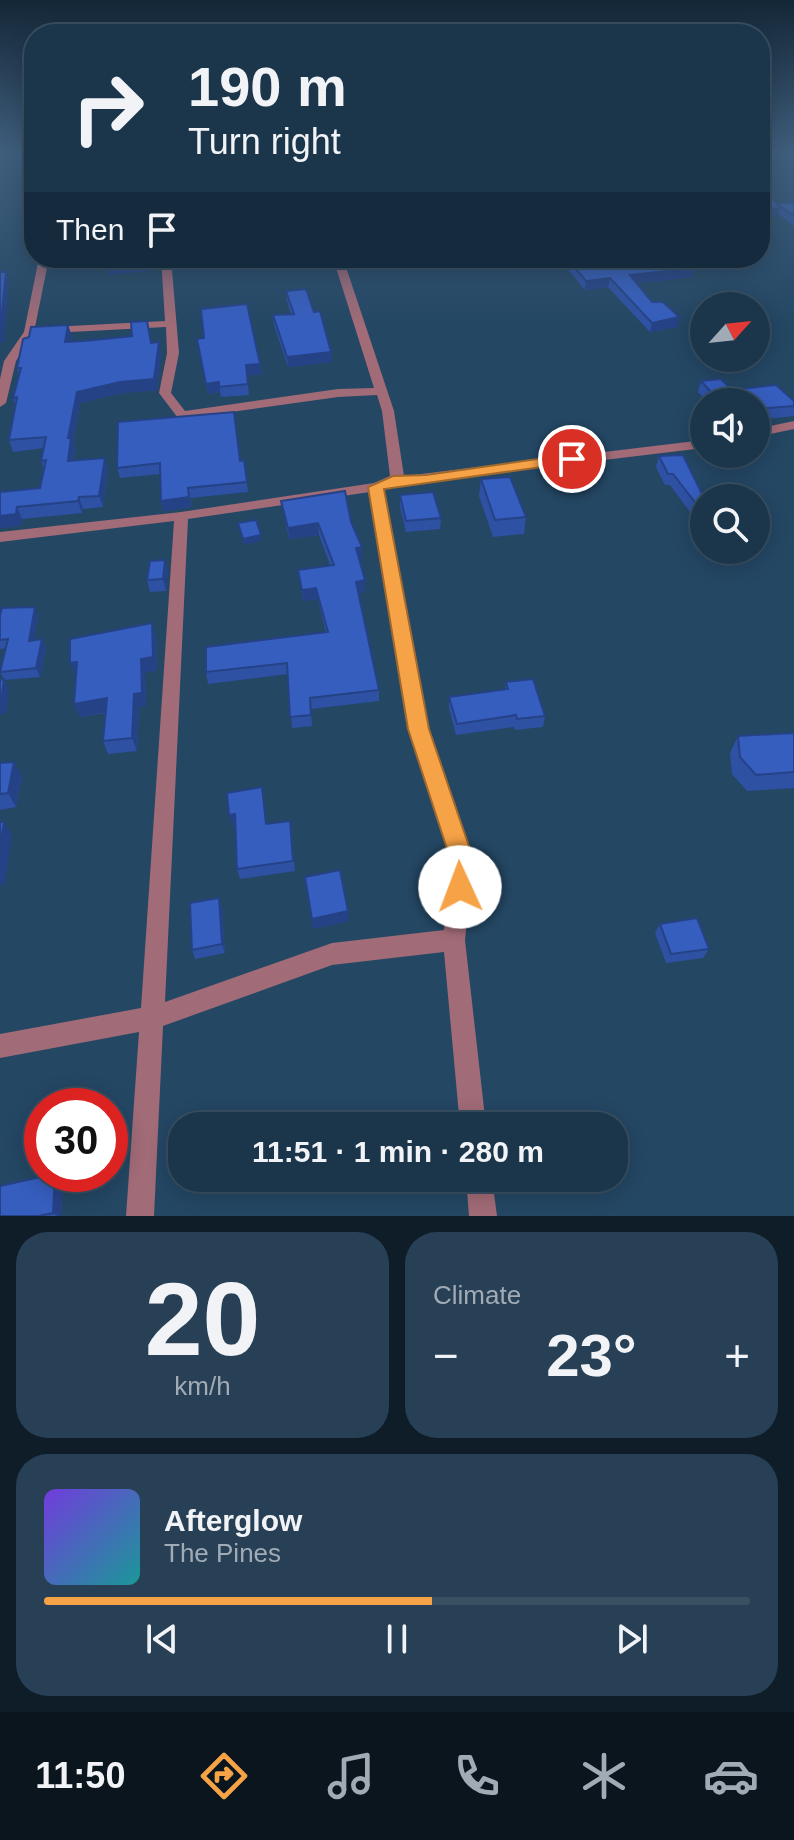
<!DOCTYPE html>
<meta charset="utf-8">
<style>
:root{--surface:#1b354b;--page:#284055;--text:#f1f3f6;--muted:#a0abb5;--line:#395063;--accent:#f6a247}
body{margin:0;font-family:Arial,sans-serif;background:var(--page);color:var(--text);height:100vh;display:flex;flex-direction:column;font-size:30px;white-space:nowrap}
*{box-sizing:border-box;margin:0}
p{font-size:26px;color:var(--muted)}
.icon{flex:none;width:44px;height:44px;fill:none;stroke:currentColor;stroke-width:2;stroke-linecap:round;stroke-linejoin:round}
.map{position:relative;height:1216px;overflow:hidden}
.sheet{display:flex;flex-direction:column;gap:16px;padding:16px;background:#0f1d29;flex:1}
.sheet>*{flex:none}
.guide{position:absolute;left:24px;top:24px;width:746px;height:244px;border-radius:32px;box-shadow:0 4px 20px #0003,0 0 0 2px var(--line);background:#1b354b;color:var(--text);overflow:hidden}
.needle{width:52px;rotate:63deg}
.tools{position:absolute;left:690px;top:292px;display:grid;gap:16px}
.tools a{display:grid;place-items:center;width:80px;height:80px;border-radius:50%;background:var(--surface);box-shadow:0 4px 20px #0003,0 0 0 2px var(--line);font-size:40px}
.speed{position:absolute;left:24px;top:1088px;display:flex;gap:16px;font-size:40px;font-weight:700;text-align:center}
.speed>*{display:grid;place-content:center;width:104px;height:104px;border-radius:50%;background:var(--surface);box-shadow:0 4px 20px #0003,0 0 0 2px var(--line);line-height:1}
.speed .limit{border:12px solid #d22;background:#fff;color:#111}
.pin{position:absolute;display:grid;place-items:center;width:68px;height:68px;color:#fff;margin:-34px;border:4px solid #fff;border-radius:50%;box-shadow:0 2px 8px #0007}
.me{position:absolute;width:88px;margin:-44px;rotate:358deg;stroke-linejoin:round;filter:drop-shadow(0 0 6px #0008)}
.turn{display:flex;align-items:center;gap:28px;height:168px;padding:0 32px;font-size:36px}
.turn .icon{width:104px;height:104px;stroke-width:2.5}
.turn b{display:block;font-size:56px;line-height:68px}
.then{display:flex;align-items:center;height:76px;padding:0 32px;background:#0003;gap:16px;font-size:30px}
.big{font-size:60px;font-weight:800;line-height:1.1}
.sheet .tile{flex:1;display:flex;flex-direction:column;justify-content:center;gap:12px;min-width:0;padding:0 28px;border-radius:32px;background:var(--page)}
.sheet .dial{align-items:center;gap:0}
.dial b{font-size:104px;line-height:1}
.song{display:flex;align-items:center;gap:24px}
.cover{width:96px;height:96px;border-radius:12px;background:linear-gradient(135deg,hsl(260 70% 55%),hsl(180 70% 35%))}
.played{height:8px;border-radius:4px;background:linear-gradient(90deg,var(--accent) 55%,var(--line) 55%)}
.keys{display:flex;justify-content:space-around;direction:ltr}
.heat{display:flex;justify-content:space-between;align-items:center;font-size:44px;direction:ltr}
.sheet .tiles{flex:1;display:grid;gap:16px;grid-template-columns:1fr 1fr}
.tile:last-child{grid-column:span 2}
.trip{position:absolute;left:168px;top:1112px;width:460px;height:80px;border-radius:32px;background:var(--surface);box-shadow:0 4px 20px #0003,0 0 0 2px var(--line);font-weight:800;line-height:80px;text-align:center}
.dock{display:flex;height:128px;justify-content:space-around;align-items:center;background:#0b151e;color:var(--muted)}
.dock .icon{width:56px;height:56px}
.dock .on{color:var(--accent)}
.dock b{font-size:36px;color:var(--text)}
.map>svg:first-child{display:block}
.lines{fill:none;stroke-linecap:round;stroke-linejoin:round}
.minor{fill:#a16b77;fill-rule:evenodd}
.tertiary{fill:#a16b77;fill-rule:evenodd}
.wall{fill:#2e51a4}
.shaded-wall{fill:#264286}
.building{fill:#365ebf;stroke:#264286;stroke-width:2}
.route{fill:#f6a247;stroke:#a0692e;stroke-width:2}
</style>
<div class="map">
<svg width="794" height="1216" viewBox="0 0 794 1216">
<rect width="100%" height="100%" fill="#244764"/>
<g class="lines">
<g class="minor">
<path d="M161 258H171L179 353 171 393 185 411 338 389 374 388 333 258H343L394 411 404 476 704 440V448L395 485 383 489 428 729 473 861 465 940 486 1126H460L444 952 332 965 163 1026 154 1216H126L139 1032 0 1058V1034L141 1008 174 521 0 542V532L181 512 374 483 390 476 382 411 377 395 338 397 182 419 178 418 159 393 167 353 166 327 51 333 46 330 51 327 165 321ZM370 492 410 729 453 861 444 930 332 943 165 1002 188 519Z"/>
<polygon points="794,421 794,429 756,437 756,429"/>
<polygon points="466,1178 492,1178 497,1216 469,1216"/>
</g>
<polygon class="tertiary" points="39,258 49,258 34,332 16,361 6,403 0,407 0,379 4,361 24,332"/>
</g>
<g class="wall">
<polygon points="760,183 777,204 794,202 794,226 778,214 778,216 760,218"/>
<polygon points="558,258 683,258 694,268 692,277 637,283 652,302 679,317 677,327 650,332 608,287 585,290"/>
<polygon points="286,291 331,352 332,362 288,367 274,325 273,315 291,314 287,301"/>
<polygon points="147,321 151,343 161,353 157,390 122,393 80,403 73,443 75,449 73,461 105,458 108,469 103,507 83,509 82,513 22,519 20,526 0,528 0,492 40,488 44,469 41,461 44,448 13,452 9,440 15,405 13,398 19,374 17,368 72,336 70,342 132,336"/>
<polygon points="197,339 260,364 262,374 247,375 249,395 221,397 220,392 208,394"/>
<polygon points="701,381 732,390 794,401 794,416 756,420 756,402 707,402 698,392"/>
<polygon points="118,422 240,460 244,460 248,492 190,498 191,507 163,511 161,501 160,474 120,478 117,468"/>
<polygon points="659,456 704,498 704,527 702,528 670,485 665,485 656,467"/>
<polygon points="481,479 526,517 524,534 493,537 479,496"/>
<polygon points="400,495 441,518 440,529 406,532 400,507"/>
<polygon points="281,501 351,522 362,558 359,559 365,580 365,592 358,593 379,690 379,701 311,709 312,726 292,728 288,674 208,684 206,672 326,633 318,599 303,601 298,570 330,565 319,535 289,539"/>
<polygon points="168,571 166,591 150,592 147,580"/>
<polygon points="0,615 38,615 34,640 42,639 46,648 40,677 4,680 0,672 6,648 0,649"/>
<polygon points="156,636 157,670 145,673 146,706 139,707 137,751 108,754 103,741 105,713 80,717 74,704 76,676 70,663"/>
<polygon points="506,682 545,716 543,727 515,730 514,727 456,735 449,708 449,697 505,689"/>
<polygon points="794,733 794,788 747,791 732,774 730,753 738,736"/>
<polygon points="0,763 22,776 16,807 0,810"/>
<polygon points="262,787 267,824 290,821 295,871 240,879 237,869 236,825 232,825"/>
<polygon points="219,898 222,908 225,953 195,959 192,950"/>
<polygon points="660,924 709,949 703,958 666,963 655,933"/>
<polygon points="55,1174 63,1180 61,1216 0,1216"/>
</g>
<g class="shaded-wall">
<polygon points="780,208 778,216 760,218 762,210"/>
<polygon points="149,258 150,271 109,275 107,266"/>
<polygon points="694,268 692,277 629,284 630,275"/>
<polygon points="6,272 9,282 4,342 0,343"/>
<polygon points="610,278 608,287 585,290 586,281"/>
<polygon points="679,317 677,327 650,332 652,323"/>
<polygon points="68,325 72,336 68,352 65,342"/>
<polygon points="159,342 161,353 157,390 122,393 80,403 73,443 75,449 71,472 68,461 68,438 77,392"/>
<polygon points="331,352 332,362 288,367 287,357"/>
<polygon points="260,364 262,374 247,375 249,395 246,365"/>
<polygon points="219,382 220,392 208,394 206,384"/>
<polygon points="105,458 108,469 103,507 99,496"/>
<polygon points="188,488 191,507 163,511 161,501"/>
<polygon points="79,497 83,509 82,513 78,501"/>
<polygon points="17,507 22,519 20,526 0,528 0,516"/>
<polygon points="318,523 319,535 289,539 288,528"/>
<polygon points="261,535 261,541 243,545 243,539"/>
<polygon points="362,547 362,558 356,559 356,548"/>
<polygon points="165,560 168,571 166,591 163,579"/>
<polygon points="365,580 365,592 356,593 356,582"/>
<polygon points="316,588 318,599 303,601 302,590"/>
<polygon points="35,607 38,615 33,649 29,641"/>
<polygon points="152,623 156,636 157,670 145,673 146,706 139,707 137,751 132,738 134,694 141,659"/>
<polygon points="42,639 46,648 40,677 36,668"/>
<polygon points="77,662 76,676 70,663"/>
<polygon points="4,679 9,690 6,713 0,714 0,702"/>
<polygon points="107,698 112,711 80,717 74,704"/>
<polygon points="14,762 22,776 16,807 8,793"/>
<polygon points="235,814 238,824 232,825 229,815"/>
<polygon points="4,822 12,835 5,884 0,885 0,848"/>
<polygon points="219,898 222,908 225,953 222,944"/>
<polygon points="348,911 349,921 313,929 312,919"/>
<polygon points="55,1174 63,1180 61,1216 58,1216 53,1213"/>
</g>
<g class="building">
<polygon points="760,183 777,204 794,202 794,216 777,204 780,208 762,210 760,209"/>
<polygon points="108,258 148,258 148,263 107,266"/>
<polygon points="567,258 683,258 694,268 630,275 652,302 663,302 679,317 652,323 610,278 586,281"/>
<polygon points="0,272 6,272 0,331"/>
<polygon points="306,289 314,312 320,311 331,352 287,357 273,315 294,314 286,291"/>
<polygon points="247,304 260,364 246,365 248,384 219,387 219,382 206,384 197,339 204,338 201,309"/>
<polygon points="147,321 151,343 159,342 154,379 120,382 77,392 68,438 71,438 68,461 105,458 99,496 79,497 78,501 17,507 16,514 0,516 0,492 40,488 46,460 41,461 46,437 9,440 17,397 13,398 21,368 17,368 23,339 29,337 31,327 68,325 65,342 84,341 132,336 131,322"/>
<polygon points="721,379 732,390 776,385 794,401 794,406 756,409 756,402 720,402 701,381"/>
<polygon points="234,412 240,461 244,460 247,482 188,488 189,497 161,501 160,463 117,468 118,422"/>
<polygon points="683,455 704,498 704,514 673,474 668,474 659,456"/>
<polygon points="510,477 526,517 495,520 481,479"/>
<polygon points="345,491 351,522 362,547 356,548 365,580 356,582 379,690 310,698 311,715 290,717 287,663 206,672 206,647 328,632 316,588 302,590 298,570 334,565 318,523 288,528 281,501"/>
<polygon points="433,492 441,518 406,521 400,495"/>
<polygon points="256,520 261,535 243,539 238,523"/>
<polygon points="165,560 163,579 147,580 150,561"/>
<polygon points="35,607 29,641 42,639 36,668 0,672 8,639 0,640 0,615 2,608"/>
<polygon points="152,623 153,657 141,659 142,693 134,694 132,738 103,741 107,698 74,704 77,662 70,663 70,639"/>
<polygon points="4,679 1,702 0,702 0,680"/>
<polygon points="533,679 545,716 517,719 516,715 457,724 449,697 508,689 506,682"/>
<polygon points="794,733 794,772 756,775 740,757 738,736"/>
<polygon points="14,762 8,793 0,794 0,763"/>
<polygon points="262,787 266,824 290,821 293,861 237,869 235,814 229,815 227,793"/>
<polygon points="0,822 4,822 0,848"/>
<polygon points="340,870 348,911 312,919 305,877"/>
<polygon points="219,898 222,944 192,950 190,903"/>
<polygon points="697,918 709,949 671,954 660,924"/>
<polygon points="55,1174 53,1213 38,1216 0,1216 0,1186"/>
</g>
<linearGradient id="sky" x2="0" y2="1"><stop stop-color="#142737"/><stop offset="0.47" stop-color="#3f5e7d"/><stop offset="1" stop-color="#3f5e7d" stop-opacity="0"/></linearGradient>
<rect width="794" height="325" fill="url(#sky)"/>
<polygon class="route" points="572,454 580,459 577,462 384,489 429,729 474,861 468,895 460,899 451,895 447,887 451,861 408,729 368,487 393,476 426,475"/>
</svg>
<div class="tools">
<a><svg class="needle" viewBox="-14 -14 28 28"><path d="M0-13l5 13h-10z" fill="#e53935"/><path d="M0 13l5-13h-10z" fill="#a0abb5"/></svg></a>
<a><svg class="icon" aria-label="sound" viewBox="0 0 24 24"><path d="M4 9h4l5-4v14l-5-4H4zM17 9q2 3 0 6"/></svg></a>
<a><svg class="icon" aria-label="search" viewBox="0 0 24 24"><circle cx="10" cy="10" r="6"/><path d="M15 15l6 6"/></svg></a>
</div>
<div class="speed"><div class="limit">30</div></div>
<div class="pin" style="left:572px;top:459px;background:#d93025"><svg class="icon" aria-label="arrive" viewBox="0 0 24 24"><path d="M6 21V4h12l-3 4 3 4H6"/></svg></div>
<svg class="me" style="left:460px;top:887px" viewBox="-20 -20 40 40"><circle r="19" fill="#fff"/><path d="M0-13L10 11 0 6-10 11z" fill="#f6a247"/></svg>
<div class="trip">11:51 · 1 min · 280 m</div>
<div class="guide">
<div class="turn"><svg class="icon" aria-label="right" viewBox="0 0 24 24"><path d="M7 20v-9h11M14 6l5 5-5 5"/></svg><div><b>190 m</b>Turn right</div></div>
<div class="then">Then<svg class="icon" aria-label="arrive" viewBox="0 0 24 24"><path d="M6 21V4h12l-3 4 3 4H6"/></svg></div>
</div>
</div>
<section class="sheet">
<div class="tiles">
<div class="tile dial"><b>20</b><p>km/h</p></div>
<div class="tile"><p>Climate</p>
<div class="heat"><a>−</a><b class="big">23°</b><a>+</a></div>
</div>
<div class="tile">
<div class="song"><i class="cover"></i><div><b>Afterglow</b><p>The Pines</p></div></div>
<div class="played"></div>
<div class="keys"><svg class="icon" aria-label="previous" viewBox="0 0 24 24"><path d="M18 5L8 12l10 7zM5 5v14"/></svg><svg class="icon" aria-label="pause" viewBox="0 0 24 24"><path d="M8 5v14M16 5v14"/></svg><svg class="icon" aria-label="next" viewBox="0 0 24 24"><path d="M6 5l10 7-10 7zM19 5v14"/></svg></div>
</div>
</div>
</section>
<nav class="dock">
<b>11:50</b>
<svg class="icon on" aria-label="directions" viewBox="0 0 24 24"><path d="M12 3l9 9-9 9-9-9zM9 14v-3h6M13 9l2 2-2 2"/></svg>
<svg class="icon" aria-label="music" viewBox="0 0 24 24"><path d="M9 18V5l10-2v13"/><circle cx="6" cy="18" r="3"/><circle cx="16" cy="16" r="3"/></svg>
<svg class="icon" aria-label="phone" viewBox="0 0 24 24"><path d="M5 4h4l2 5-3 2q2 4 5 5l2-3 5 2v4C11 20 4 13 5 4z"/></svg>
<svg class="icon" aria-label="climate" viewBox="0 0 24 24"><path d="M12 3v18M4 7l16 10M4 17L20 7"/></svg>
<svg class="icon" aria-label="car" viewBox="0 0 24 24"><path d="M5 17H2v-5l4-1 3-4h7l3 4 3 1v5h-3M9 17h6M6 11h13"/><circle cx="7" cy="17" r="2"/><circle cx="17" cy="17" r="2"/></svg>
</nav>
